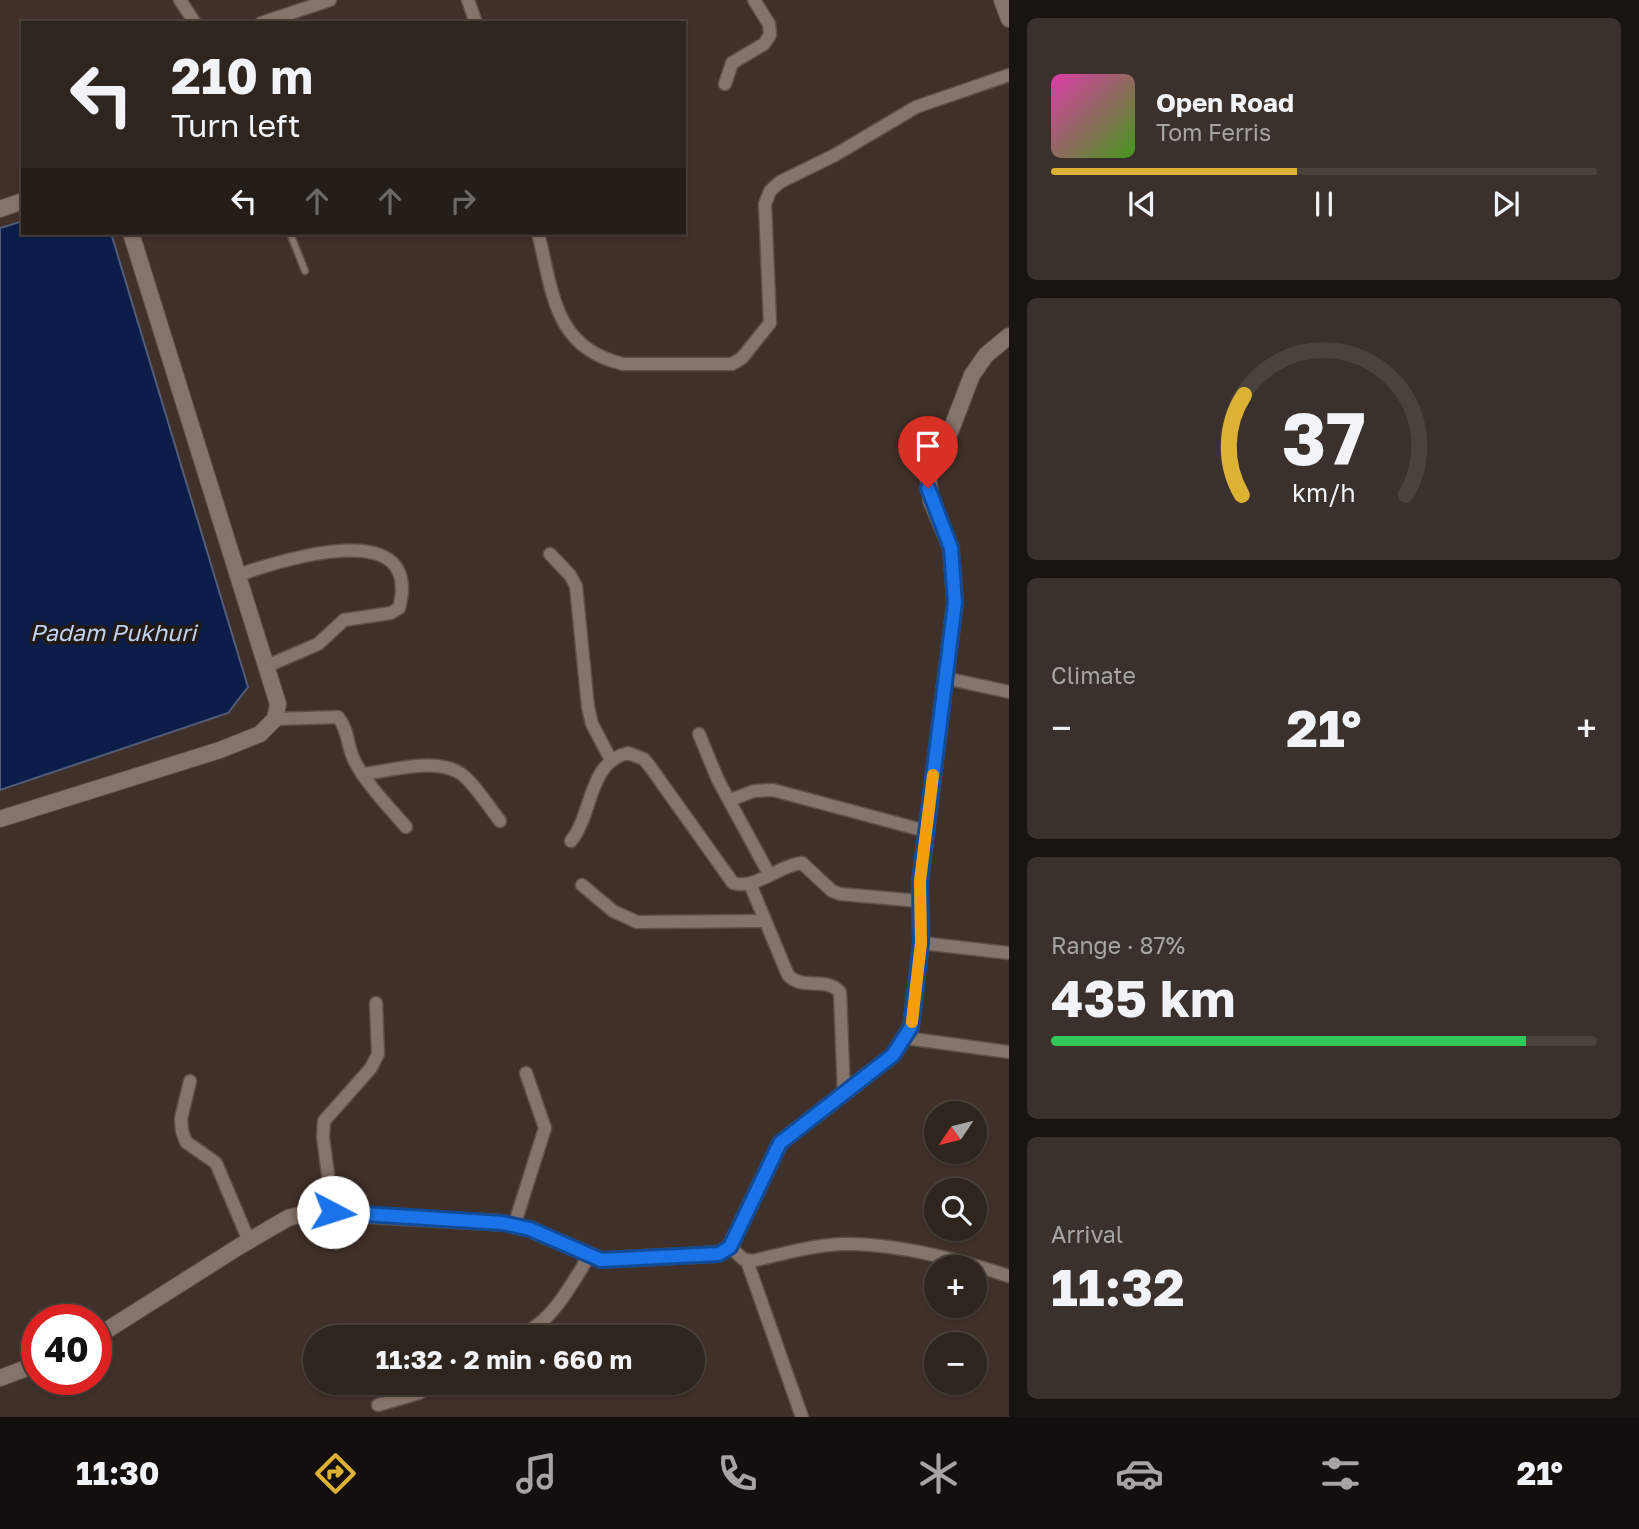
<!DOCTYPE html>
<meta charset="utf-8">
<style>
:root{--surface:#2f251f;--page:#3b312c;--text:#f1f3f6;--muted:#a7a5a4;--line:#4a423d;--accent:#ddb133}
body{margin:0;font-family:"Golos Text",sans-serif;background:var(--page);color:var(--text);height:100vh;display:flex;flex-direction:column;font-size:26px;white-space:nowrap}
*{box-sizing:border-box;margin:0}
p{font-size:23px;color:var(--muted)}
.icon{flex:none;width:38px;height:38px;fill:none;stroke:currentColor;stroke-width:2;stroke-linecap:round;stroke-linejoin:round}
.map{position:relative;flex:1;overflow:hidden}
.sheet{display:flex;flex-direction:column;gap:18px;padding:18px;background:#1a1411;width:630px}
.sheet>*{flex:none}
.top-card{position:absolute;left:21px;top:21px;width:665px;height:214px;border-radius:0px;box-shadow:0 2px 5px #0004,0 0 0 2px var(--line);background:#2f251f;color:var(--text);overflow:hidden}
.needle{width:46px;rotate:235deg}
.fabs{position:absolute;left:924px;top:1101px;display:grid;gap:14px}
.fabs a{display:grid;place-items:center;width:63px;height:63px;border-radius:50%;background:var(--surface);box-shadow:0 2px 5px #0004,0 0 0 2px var(--line);font-size:35px}
.speed{position:absolute;left:21px;top:1304px;display:flex;gap:14px;font-size:35px;font-weight:700;text-align:center}
.speed>*{display:grid;place-content:center;width:91px;height:91px;border-radius:50%;background:var(--surface);box-shadow:0 2px 5px #0004,0 0 0 2px var(--line);line-height:1}
.speed .limit{border:10px solid #d22;background:#fff;color:#111}
.pin{position:absolute;display:grid;place-items:center;width:60px;height:60px;color:#fff;margin:-72px -30px;border-radius:50% 50% 50% 0;rotate:-45deg;box-shadow:0 0 7px #0007}
.pin .icon{rotate:45deg}
.me{position:absolute;width:77px;margin:-38px;rotate:95deg;stroke-linejoin:round;filter:drop-shadow(0 0 5px #0008)}
.turn{display:flex;align-items:center;gap:24px;height:147px;padding:0 35px;font-size:32px}
.turn .icon{width:91px;height:91px;stroke-width:2.5}
.turn b{display:block;font-size:49px;line-height:60px}
.lanes{display:flex;align-items:center;height:66px;padding:0 35px;background:#0003;justify-content:center;gap:35px;direction:ltr}
.lanes .off{opacity:.35}
.big{font-size:52px;font-weight:700;line-height:1.1}
.sheet .tile{flex:1;display:flex;flex-direction:column;justify-content:center;gap:10px;min-width:0;padding:0 24px;border-radius:10px;background:var(--page)}
.sheet .dial{align-items:center;gap:0}
.dial svg{height:182px;overflow:visible;fill:none;stroke:var(--line);stroke-width:7;stroke-linecap:round;text-anchor:middle}
.dial text{fill:var(--text);stroke:none}
.song{display:flex;align-items:center;gap:21px}
.cover{width:84px;height:84px;border-radius:10px;background:linear-gradient(135deg,hsl(320 70% 55%),hsl(100 70% 35%))}
.played{height:7px;border-radius:4px;background:linear-gradient(90deg,var(--accent) 45%,var(--line) 45%)}
.keys{display:flex;justify-content:space-around;direction:ltr}
.heat{display:flex;justify-content:space-between;align-items:center;font-size:38px;direction:ltr}
.charge{height:10px;border-radius:5px;background:linear-gradient(90deg,#34c759 87%,var(--line) 0)}
.trip{position:absolute;left:303px;top:1325px;width:402px;height:70px;border-radius:35px;background:var(--surface);box-shadow:0 2px 5px #0004,0 0 0 2px var(--line);font-weight:700;line-height:70px;text-align:center}
.dock{display:flex;height:112px;justify-content:space-around;align-items:center;background:#130f0c;color:var(--muted)}
.dock .icon{width:49px;height:49px}
.dock .selected{color:var(--accent)}
.dock b{font-size:32px;color:var(--text)}
main{display:flex;flex:1;min-height:0}
.map>svg:first-child{display:block}
.water{fill:#0c1d49;stroke:#535c79;stroke-width:2}
.lines{fill:none;stroke-linecap:round;stroke-linejoin:round}
.service-casing{stroke:#5c5049;stroke-width:9}
.minor-casing{stroke:#5c5049;stroke-width:15}
.tertiary-casing{stroke:#5c5049;stroke-width:18}
.service{stroke:#85746b;stroke-width:6}
.minor{stroke:#85746b;stroke-width:12}
.tertiary{stroke:#85746b;stroke-width:16}
.route-casing{stroke:#114b97;stroke-width:18}
.route{stroke:#1a73e8;stroke-width:12}
.slow{stroke:#f59e0b;stroke-width:12}
.labels{text-anchor:middle;dominant-baseline:central;stroke-width:7;stroke-linejoin:round;paint-order:stroke}
.water-label{font-size:23px;font-style:italic;fill:#c2d1f0;stroke:#211a16}
</style>
<main>
<div class="map">
<svg width="1009" height="1417" viewBox="0 0 1009 1417">
<rect width="100%" height="100%" fill="#3f3129"/>
<polygon class="water" points="23,221 23,233 111,233 248,687 228,713 0,790 0,228"/>
<g class="lines">
<defs>
<polyline id="service" points="290,233 305,271"/>
<g id="minor">
<polyline points="180,0 195,23"/>
<polyline points="468,0 476,23"/>
<polyline points="261,23 330,0"/>
<polyline points="725,84 732,63 764,44 770,35 769,24 754,0"/>
<path d="M538 233C553 291 553 348 623 364H732L742 358 770 323 765 204 770 191 780 182 835 155 916 107 1009 75"/>
<polyline points="550,554 570,575 576,586 588,707 592,724 611,760"/>
<path d="M238 575C282 560 424 514 399 608L391 613 344 620 318 644 267 666"/>
<polyline points="945,678 1009,692"/>
<path d="M275 719 338 717C349 730 347 748 355 762 368 786 389 807 406 827"/>
<polyline points="699,734 718,780 769,874"/>
<path d="M362 774C392 771 441 755 465 777 478 789 489 807 500 821"/>
<polyline points="730,800 754,791 773,790 926,831"/>
<path d="M571 841C593 814 588 762 628 753L644 759 651 768 733 883C756 890 779 865 802 863L832 891 840 894 919 901"/>
<path d="M750 884 788 975C802 991 826 976 840 992L844 1094"/>
<polyline points="582,885 613,911 637,922 765,921"/>
<polyline points="921,943 1009,953"/>
<polyline points="906,1038 1009,1052"/>
<polyline points="190,1081 181,1119 182,1131 186,1142 216,1163 249,1241"/>
<polyline points="333,1212 323,1137 324,1121 371,1068 378,1054 376,1003"/>
<polyline points="514,1226 545,1128 526,1073"/>
<path d="M730 1247 743 1259 752 1261C782 1254 813 1245 843 1244 895 1243 960 1260 1009 1276"/>
<polyline points="747,1261 802,1417"/>
<path d="M513 1337C549 1329 571 1285 589 1256"/>
<polyline points="378,1405 419,1393 424,1390 423,1382"/>
</g>
<g id="tertiary">
<polyline points="1002,0 1009,19"/>
<polyline points="0,209 23,201"/>
<polyline points="0,819 220,750 260,734 275,719 278,704 131,233"/>
<polyline points="96,1337 240,1246 288,1218 310,1212 503,1223 530,1229 601,1260 719,1254 730,1247 780,1143 893,1055 911,1027 921,943 920,882 955,603 951,548 931,501 928,476 932,463 951,430 972,375 986,355 1009,336"/>
<polyline points="0,1378 37,1364"/>
</g>
</defs>
<use href="#service" class="service-casing"/>
<use href="#minor" class="minor-casing"/>
<use href="#tertiary" class="tertiary-casing"/>
<use href="#service" class="service"/>
<use href="#minor" class="minor"/>
<use href="#tertiary" class="tertiary"/>
</g>
<g class="lines">
<defs>
<polyline id="route" points="333,1212 503,1223 530,1229 601,1260 719,1254 730,1247 780,1143 893,1055 911,1027 921,943 920,881 955,603 951,548 928,488"/>
</defs>
<use href="#route" class="route-casing"/>
<use href="#route" class="route"/>
<polyline class="slow" points="912,1022 921,943 920,881 933,775"/>
</g>
<g class="labels">
<g class="water-label">
<text x="113" y="632">Padam Pukhuri</text>
</g>
</g>
</svg>
<div class="fabs">
<a><svg class="needle" viewBox="-14 -14 28 28"><path d="M0-13l5 13h-10z" fill="#e53935"/><path d="M0 13l5-13h-10z" fill="#a7a5a4"/></svg></a>
<a><svg class="icon" aria-label="search" viewBox="0 0 24 24"><circle cx="10" cy="10" r="6"/><path d="M15 15l6 6"/></svg></a>
<a>+</a>
<a>−</a>
</div>
<div class="speed"><div class="limit">40</div></div>
<div class="pin" style="left:928px;top:488px;background:#d93025"><svg class="icon" aria-label="arrive" viewBox="0 0 24 24"><path d="M6 21V4h12l-3 4 3 4H6"/></svg></div>
<svg class="me" style="left:333px;top:1212px" viewBox="-20 -20 40 40"><circle r="19" fill="#fff"/><path d="M0-13L10 11 0 6-10 11z" fill="#1a73e8"/></svg>
<div class="trip">11:32 · 2 min · 660 m</div>
<div class="top-card">
<div class="turn"><svg class="icon" aria-label="left" viewBox="0 0 24 24"><path d="M17 20v-9H6M10 6l-5 5 5 5"/></svg><div><b>210 m</b>Turn left</div></div>
<div class="lanes"><svg class="icon" aria-label="left" viewBox="0 0 24 24"><path d="M17 20v-9H6M10 6l-5 5 5 5"/></svg><svg class="icon off" aria-label="ahead" viewBox="0 0 24 24"><path d="M12 20V5M6 11l6-6 6 6"/></svg><svg class="icon off" aria-label="ahead" viewBox="0 0 24 24"><path d="M12 20V5M6 11l6-6 6 6"/></svg><svg class="icon off" aria-label="right" viewBox="0 0 24 24"><path d="M7 20v-9h11M14 6l5 5-5 5"/></svg></div>
</div>
</div>
<section class="sheet">
<div class="tile">
<div class="song"><i class="cover"></i><div><b>Open Road</b><p>Tom Ferris</p></div></div>
<div class="played"></div>
<div class="keys"><svg class="icon" aria-label="previous" viewBox="0 0 24 24"><path d="M18 5L8 12l10 7zM5 5v14"/></svg><svg class="icon" aria-label="pause" viewBox="0 0 24 24"><path d="M8 5v14M16 5v14"/></svg><svg class="icon" aria-label="next" viewBox="0 0 24 24"><path d="M6 5l10 7-10 7zM19 5v14"/></svg></div>
</div>
<div class="tile dial"><svg viewBox="0 0 100 80">
<path d="M14 69A42 42 0 1 1 86 69"/>
<path d="M14 69A42 42 0 0 1 15 25" stroke="#ddb133"/>
<text x="50" y="56" font-size="32" font-weight="700">37</text>
<text x="50" y="72" font-size="11">km/h</text>
</svg></div>
<div class="tile"><p>Climate</p>
<div class="heat"><a>−</a><b class="big">21°</b><a>+</a></div>
</div>
<div class="tile"><p>Range · 87%</p><b class="big">435 km</b><div class="charge"></div></div>
<div class="tile"><p>Arrival</p><b class="big">11:32</b></div>
</section>
</main>
<nav class="dock">
<b>11:30</b>
<svg class="icon selected" aria-label="directions" viewBox="0 0 24 24"><path d="M12 3l9 9-9 9-9-9zM9 14v-3h6M13 9l2 2-2 2"/></svg>
<svg class="icon" aria-label="music" viewBox="0 0 24 24"><path d="M9 18V5l10-2v13"/><circle cx="6" cy="18" r="3"/><circle cx="16" cy="16" r="3"/></svg>
<svg class="icon" aria-label="phone" viewBox="0 0 24 24"><path d="M5 4h4l2 5-3 2q2 4 5 5l2-3 5 2v4C11 20 4 13 5 4z"/></svg>
<svg class="icon" aria-label="climate" viewBox="0 0 24 24"><path d="M12 3v18M4 7l16 10M4 17L20 7"/></svg>
<svg class="icon" aria-label="car" viewBox="0 0 24 24"><path d="M5 17H2v-5l4-1 3-4h7l3 4 3 1v5h-3M9 17h6M6 11h13"/><circle cx="7" cy="17" r="2"/><circle cx="17" cy="17" r="2"/></svg>
<svg class="icon" aria-label="filters" viewBox="0 0 24 24"><path d="M4 7h16M4 17h16"/><circle cx="9" cy="7" r="2"/><circle cx="15" cy="17" r="2"/></svg>
<b>21°</b>
</nav>
